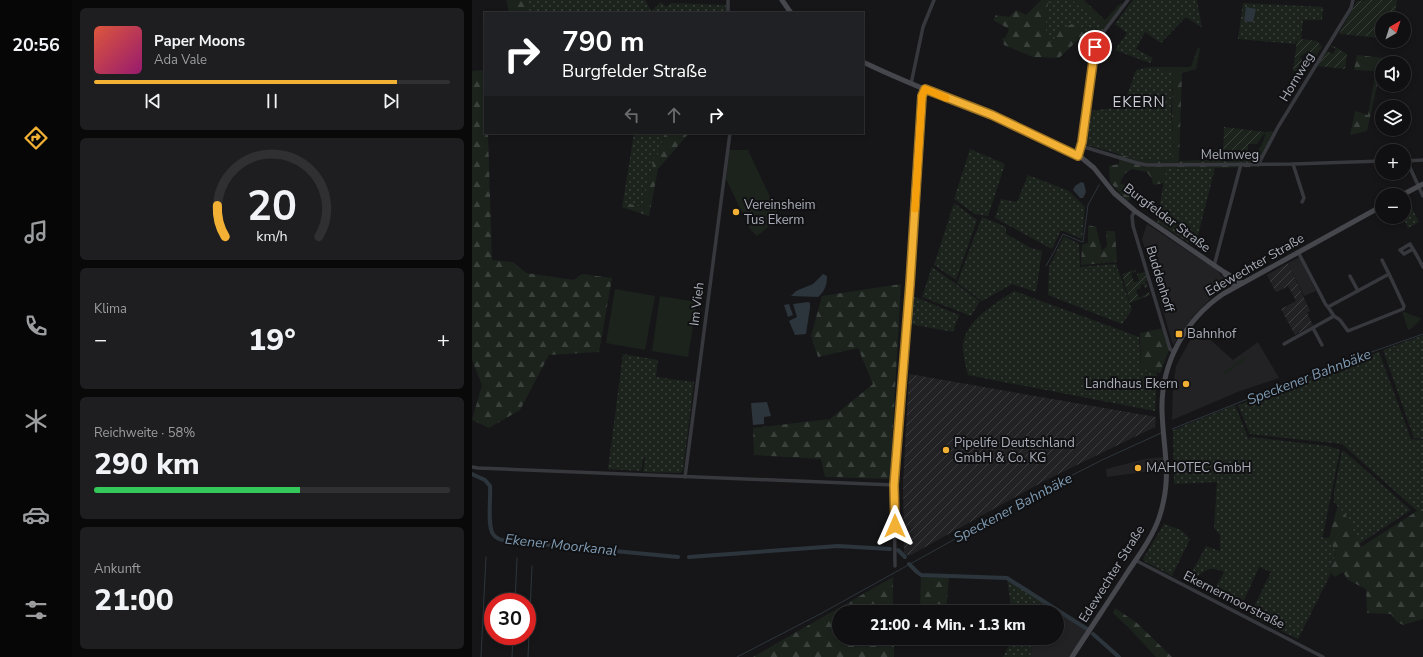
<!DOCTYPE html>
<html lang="de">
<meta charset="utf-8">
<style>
:root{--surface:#101012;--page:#1e1e20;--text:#f1f3f6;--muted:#9c9d9f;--line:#303032;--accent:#f2b134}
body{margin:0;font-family:"Nunito Sans",sans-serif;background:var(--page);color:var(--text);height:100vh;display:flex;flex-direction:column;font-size:15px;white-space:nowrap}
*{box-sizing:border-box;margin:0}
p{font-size:13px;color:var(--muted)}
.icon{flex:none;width:22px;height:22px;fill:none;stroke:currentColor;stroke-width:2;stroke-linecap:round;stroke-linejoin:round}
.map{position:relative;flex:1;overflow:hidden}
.drawer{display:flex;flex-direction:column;gap:8px;padding:8px;background:#09090a;width:400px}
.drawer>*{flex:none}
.hud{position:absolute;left:12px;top:12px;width:380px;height:122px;border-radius:0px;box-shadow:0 2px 6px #0003,0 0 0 1px var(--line);background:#202124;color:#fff;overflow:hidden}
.needle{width:26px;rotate:39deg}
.controls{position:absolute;left:903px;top:12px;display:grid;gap:8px}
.controls a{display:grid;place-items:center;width:36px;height:36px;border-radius:50%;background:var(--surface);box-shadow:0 2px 6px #0003,0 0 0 1px var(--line);font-size:20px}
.speed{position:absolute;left:12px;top:593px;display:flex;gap:8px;font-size:20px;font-weight:700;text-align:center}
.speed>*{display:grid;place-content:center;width:52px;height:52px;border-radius:50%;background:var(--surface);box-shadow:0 2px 6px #0003,0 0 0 1px var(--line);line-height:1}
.speed .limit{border:6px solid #d22;background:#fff;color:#111}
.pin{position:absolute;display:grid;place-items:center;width:34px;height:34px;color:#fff;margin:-17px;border:2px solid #fff;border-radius:50%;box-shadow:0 1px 4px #0007}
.me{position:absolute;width:44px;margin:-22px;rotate:0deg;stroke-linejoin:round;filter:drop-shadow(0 0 3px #0008)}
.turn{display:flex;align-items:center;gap:14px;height:84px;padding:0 12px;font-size:18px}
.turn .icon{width:52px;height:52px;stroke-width:2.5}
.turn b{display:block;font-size:28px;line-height:34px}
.lanes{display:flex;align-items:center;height:38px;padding:0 12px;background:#0003;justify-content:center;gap:20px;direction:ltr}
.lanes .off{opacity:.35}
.big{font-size:30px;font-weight:800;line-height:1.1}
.drawer .tile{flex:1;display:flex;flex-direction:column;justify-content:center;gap:6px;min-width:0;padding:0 14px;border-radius:6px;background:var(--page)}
.drawer .dial{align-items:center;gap:0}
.dial svg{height:104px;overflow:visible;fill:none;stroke:var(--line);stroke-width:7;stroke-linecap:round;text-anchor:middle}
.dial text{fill:var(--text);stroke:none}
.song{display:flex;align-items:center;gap:12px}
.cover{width:48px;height:48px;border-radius:6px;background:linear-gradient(135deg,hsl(10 70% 55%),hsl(320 70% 35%))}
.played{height:4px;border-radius:2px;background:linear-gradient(90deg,var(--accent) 85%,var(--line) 85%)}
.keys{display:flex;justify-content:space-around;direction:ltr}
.heat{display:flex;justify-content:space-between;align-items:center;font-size:22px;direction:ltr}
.charge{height:6px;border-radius:3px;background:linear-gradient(90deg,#34c759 58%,var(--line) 0)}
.trip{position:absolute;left:360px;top:605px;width:232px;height:40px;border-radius:20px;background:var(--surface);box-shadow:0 2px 6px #0003,0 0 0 1px var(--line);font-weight:800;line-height:40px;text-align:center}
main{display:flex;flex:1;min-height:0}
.tabs{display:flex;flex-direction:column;width:72px;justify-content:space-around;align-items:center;background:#060607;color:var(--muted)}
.tabs .icon{width:28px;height:28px}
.tabs .active{color:var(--accent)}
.tabs b{font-size:18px;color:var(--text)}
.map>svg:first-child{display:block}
.built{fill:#222225}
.industrial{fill:url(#industrial-furrows)}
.grass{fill:url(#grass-dots)}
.forest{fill:url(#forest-firs)}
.park{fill:#1c231d}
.garden{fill:url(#garden-furrows)}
.water{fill:#2c353c}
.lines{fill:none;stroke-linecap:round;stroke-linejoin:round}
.stream{stroke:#2c353c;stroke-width:1}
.canal{stroke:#2c353c;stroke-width:4}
.street{stroke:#37383d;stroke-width:3.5}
.secondary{stroke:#45474d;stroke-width:5}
.route-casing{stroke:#9d7322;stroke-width:10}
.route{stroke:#f2b134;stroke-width:7}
.slow{stroke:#f59e0b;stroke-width:7}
.poi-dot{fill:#f2b134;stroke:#111113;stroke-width:1.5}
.labels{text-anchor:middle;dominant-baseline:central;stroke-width:4;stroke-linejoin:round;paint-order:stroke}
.street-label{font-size:13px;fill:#a8adb8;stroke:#111113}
.poi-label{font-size:13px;fill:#a8adb8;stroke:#111113;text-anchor:start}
.water-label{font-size:14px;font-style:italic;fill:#7f9bb3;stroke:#111113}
.quarter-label{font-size:15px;letter-spacing:1px;fill:#c9ccd4;stroke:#111113}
</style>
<main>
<nav class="tabs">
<b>20:56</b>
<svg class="icon active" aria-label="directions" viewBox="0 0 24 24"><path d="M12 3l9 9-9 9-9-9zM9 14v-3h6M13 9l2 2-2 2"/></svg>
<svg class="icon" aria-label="music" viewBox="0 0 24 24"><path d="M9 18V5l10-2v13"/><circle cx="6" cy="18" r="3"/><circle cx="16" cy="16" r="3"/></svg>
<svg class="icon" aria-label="phone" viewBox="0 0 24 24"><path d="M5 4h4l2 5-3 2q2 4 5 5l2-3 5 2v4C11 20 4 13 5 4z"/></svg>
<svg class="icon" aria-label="climate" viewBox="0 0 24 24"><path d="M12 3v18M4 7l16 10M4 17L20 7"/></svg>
<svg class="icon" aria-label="car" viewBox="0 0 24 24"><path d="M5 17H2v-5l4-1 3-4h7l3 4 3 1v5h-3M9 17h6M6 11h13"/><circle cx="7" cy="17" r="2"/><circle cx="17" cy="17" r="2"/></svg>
<svg class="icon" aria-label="filters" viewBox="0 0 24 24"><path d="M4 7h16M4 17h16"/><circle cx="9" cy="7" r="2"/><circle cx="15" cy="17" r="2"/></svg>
</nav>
<section class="drawer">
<div class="tile">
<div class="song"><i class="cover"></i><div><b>Paper Moons</b><p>Ada Vale</p></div></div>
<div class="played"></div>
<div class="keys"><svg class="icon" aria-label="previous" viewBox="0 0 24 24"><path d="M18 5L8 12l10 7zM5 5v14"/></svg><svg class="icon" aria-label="pause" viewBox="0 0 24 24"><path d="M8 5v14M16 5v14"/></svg><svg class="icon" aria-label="next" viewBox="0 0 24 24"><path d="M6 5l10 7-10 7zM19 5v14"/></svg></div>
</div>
<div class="tile dial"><svg viewBox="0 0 100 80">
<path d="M14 69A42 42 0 1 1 86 69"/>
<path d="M14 69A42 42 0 0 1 8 45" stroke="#f2b134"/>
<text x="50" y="56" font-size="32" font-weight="700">20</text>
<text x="50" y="72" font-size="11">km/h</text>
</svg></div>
<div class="tile"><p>Klima</p>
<div class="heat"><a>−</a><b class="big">19°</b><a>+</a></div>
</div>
<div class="tile"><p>Reichweite · 58%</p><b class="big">290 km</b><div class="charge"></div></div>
<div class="tile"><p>Ankunft</p><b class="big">21:00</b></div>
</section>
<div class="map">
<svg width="951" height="657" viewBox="0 0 951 657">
<defs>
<pattern id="industrial-furrows" width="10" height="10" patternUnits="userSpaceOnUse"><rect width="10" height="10" fill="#222225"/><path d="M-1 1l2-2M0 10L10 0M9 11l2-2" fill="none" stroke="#3f3f43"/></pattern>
<pattern id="grass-dots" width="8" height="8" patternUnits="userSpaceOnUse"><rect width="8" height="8" fill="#1c231d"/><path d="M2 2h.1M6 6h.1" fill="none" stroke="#3a403c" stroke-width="1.8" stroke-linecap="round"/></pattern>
<pattern id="forest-firs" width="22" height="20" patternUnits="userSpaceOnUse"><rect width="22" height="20" fill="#1c231d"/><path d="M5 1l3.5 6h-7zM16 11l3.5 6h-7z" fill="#3a403c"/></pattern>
<pattern id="garden-furrows" width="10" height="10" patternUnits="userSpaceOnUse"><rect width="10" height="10" fill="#1c231d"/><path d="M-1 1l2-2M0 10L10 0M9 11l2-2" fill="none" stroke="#3a403c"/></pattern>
</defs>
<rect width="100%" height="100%" fill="#161618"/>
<g class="built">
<polygon points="675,224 745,270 757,285 739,298 722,315 701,345 670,239"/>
<polygon points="826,258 828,259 844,291 832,296 816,263"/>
<polygon points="725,328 761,360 786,342 807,378 768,391 700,420 701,387 704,366"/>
<polygon points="691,457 693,469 635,477 634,469 673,459"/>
<polygon points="576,605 615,630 598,657 558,657 562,640 559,640 560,638 585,638 585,612 574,612"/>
</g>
<g class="industrial">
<polygon points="816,263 838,311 835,313 841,325 823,335 809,309 824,301 816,286 805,292 803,291 795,275"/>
<polygon points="437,374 684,417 683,427 574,480 437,556 432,553 431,484"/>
</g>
<g class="grass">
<polygon points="55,0 173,0 179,11 189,2 194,7 199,3 254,5 254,13 62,13 56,10"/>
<polygon points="580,0 600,0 634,29 623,47 620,46 621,43 613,34 579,44 573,28 576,3"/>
<polygon points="661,0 725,0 730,28 714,17 689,43 673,32 664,49 681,58 678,63 643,50 655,33 643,24"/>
<polygon points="771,3 851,7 850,20 831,20 829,39 825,40 823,44 766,39"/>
<path d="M676 67 702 72C701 85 699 99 699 112 699 128 705 146 699 161L664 159 611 144 617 111 651 107 664 70Z"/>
<polygon points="162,133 193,133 185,158 181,164 170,207 151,202"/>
<polygon points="498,149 533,164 516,216 503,214 482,199"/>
<polygon points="743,168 723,247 685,222 694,169"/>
<polygon points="556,175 597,191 613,207 610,239 589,230 580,249 523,218 529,199 545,202"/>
<polygon points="482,203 505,220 484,280 462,265"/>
<polygon points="940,208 947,222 936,228 931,217 932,217 932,213"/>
<polygon points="510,217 534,227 534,234 559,248 570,251 564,292 540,284 510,301 485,283"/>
<polygon points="592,236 607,244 608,267 644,264 660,310 650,324 576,295 577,267"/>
<polygon points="460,267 508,301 499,316 450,297"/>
<path d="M542 291 667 337 669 368 685 373 683 411 496 375C494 367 490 352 491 344 495 319 523 304 542 291Z"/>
<polygon points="441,296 487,315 481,332 438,324"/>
<polygon points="951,335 951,407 947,380 951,408 951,439 942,438 911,350"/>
<polygon points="907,352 939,439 951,440 951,516 870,444 778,434 766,405 846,377 874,363"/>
<polygon points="151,354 186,360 184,377 222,382 211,471 208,473 171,472 173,458 171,458 169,471 136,469"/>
<path d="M763 405 777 440 778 437 856 446 868 450 851 536 849 537 857 538 864 553 857 571 859 573 826 639 778 615 799 572 787 567 768 609 740 595 752 572C739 566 735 569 725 577L719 574 734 546 748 551V535L742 528 745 482 702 484 701 430Z"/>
<polygon points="870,451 872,451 939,510 887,544 877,520 862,502 862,492"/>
<polygon points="692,524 709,530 718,539 700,576 672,561 671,559"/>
<polygon points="535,579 576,605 574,612 540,612"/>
<polygon points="541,638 560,638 560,640 562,640 558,657 531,657"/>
</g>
<g class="forest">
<polygon points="34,0 55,0 56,10 62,13 37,13 35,2"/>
<polygon points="569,0 580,0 576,3 573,28 579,44 587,30 600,24 613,34 621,43 607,39 587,58 561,57 532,45 530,39 534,37 537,29 521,20 524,15 537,17 544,10 554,15"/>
<polygon points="600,0 612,0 633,20 649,3 652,6 634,29"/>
<path d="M726 47 728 49 724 69 710 73 707 161 773 159V155L781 156C787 149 793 142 793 132L800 131 803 134 784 167 694 169 692 183 681 185 680 179 675 172 660 169 652 174 648 183 656 187 664 196 655 201 638 182 637 166 647 164V154L664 159 699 161C705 146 699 129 700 113 700 100 701 86 702 72L676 67H719Z"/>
<polygon points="885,55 911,58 895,131 878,135 883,111 896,115 904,71 882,70"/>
<polygon points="13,70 13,133 16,133 20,260 41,262 54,273 102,280 110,274 140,278 127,352 77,355 48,410 17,428 0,420 10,385 0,360 0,71"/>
<polygon points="193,133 217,133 186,169 177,216 150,207 151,202 170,207 181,164 178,162 182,157 185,158"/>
<polygon points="616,225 624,227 630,251 635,246 634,231 643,231 645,262 609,265 610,245 616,243"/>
<polygon points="429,284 418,479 353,477 349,459 282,455 281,428 358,419 401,384 386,348 346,357 339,336 350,296"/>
<polygon points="691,328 697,350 688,373 669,368 668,333"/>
<polygon points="865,508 868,508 877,520 889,547 945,511 951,516 951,619 931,625 924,621 919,614 895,613 894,589 876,580 871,572 863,577 857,571 864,554 857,538"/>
<polygon points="449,576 477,577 474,612 448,612"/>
<polygon points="421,577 421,612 367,612 367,638 422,638 422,657 281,657"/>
<polygon points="643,608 665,623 700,657 684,657 658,629 641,613"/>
</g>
<g class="park">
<polygon points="257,150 276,150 308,218 285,236 278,229 254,179"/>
<polygon points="143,289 183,296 173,350 134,343"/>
<polygon points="188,296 225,302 216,357 180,351"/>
<polygon points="930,311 948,318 949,319 940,328 936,330"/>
<polygon points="773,356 775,358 753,375 751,373"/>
</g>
<g class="garden">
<polygon points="896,0 925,0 922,19 910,19 910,38 867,34 885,1"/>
<polygon points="829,39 845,41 850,47 842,59 837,58 833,53 828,57 832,62 831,71 821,71 825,40"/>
<polygon points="860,45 875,54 873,69 845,66 855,51 861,54 864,49 859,47"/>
<polygon points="752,127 793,132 785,144 776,144 776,152 764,152 763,159 751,160"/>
<polygon points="664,270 664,272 659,273 662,282 667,281 665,274 673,272 676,280 673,282 676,287 673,288 671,284 668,285 669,288 664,290 667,298 677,292 678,295 658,303 650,274"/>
</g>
<g class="water">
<polygon points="774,7 784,9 781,22 772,21"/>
<polygon points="609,182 612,183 614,192 611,198 608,198 601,190 603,186"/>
<path d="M351 274 355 276C355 285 353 291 346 297L319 296 324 291 341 284Z"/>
<polygon points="336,302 338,303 338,308 334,334 323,335 317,321 325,317 321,304"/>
<polygon points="317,304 321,315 316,317 312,305"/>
<polygon points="295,402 299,416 292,417 292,424 281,425 279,403"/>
</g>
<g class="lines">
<g class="stream">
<polyline points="574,266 582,252 591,234 610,242 611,242 616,205 627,185"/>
<polyline points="700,429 781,397 842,376 871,362 951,334"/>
<polyline points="43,602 45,558"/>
<polyline points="9,657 14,557"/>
<polyline points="40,657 41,636"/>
<polyline points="56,657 60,566"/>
<polyline points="265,657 350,613 571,490 630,460 689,433"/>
</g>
<g class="canal">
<path d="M0 474 13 480 18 486C19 497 15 526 21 534 24 539 29 540 35 541L206 557"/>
<polyline points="426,550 433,557"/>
<polyline points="217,557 366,546 418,549"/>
<polyline points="437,564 445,572 449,575 535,578 615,629"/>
<polyline points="621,634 647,657"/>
</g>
<g class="street">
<polyline points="256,13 256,0"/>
<polyline points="439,84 451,27 462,0"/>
<polyline points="609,146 665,163 675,165 821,164 910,161"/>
<polyline points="606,156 609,146 624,42 656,0"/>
<polyline points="932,161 951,160"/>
<polyline points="935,161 951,196"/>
<polyline points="821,164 832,198 830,202"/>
<polyline points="786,165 806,127 879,8 881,0"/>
<polyline points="663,211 660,216 661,226 698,349 702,352"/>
<path d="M941 249 932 254 928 250 938 244C943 252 947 259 951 267"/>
<polyline points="826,252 854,305 856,307 862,316 868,320 876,331 931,309 932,306 917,274 856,307"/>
<polyline points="910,260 917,274"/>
<polyline points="742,266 769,164"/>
<polyline points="878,276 886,291"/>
<polyline points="841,328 850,345"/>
<polyline points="812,344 862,316"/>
<polyline points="0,467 6,468 422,485"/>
<polyline points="213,477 258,133"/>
<polyline points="663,560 851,657"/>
<polyline points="423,566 422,485 438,287 450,96 453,89"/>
</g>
<g class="secondary">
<polyline points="310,0 319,13"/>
<path d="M391 62C463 97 540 120 610 158L622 168 642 193 663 211 752 272 770 283"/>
<polyline points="930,195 951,184"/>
<polyline points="753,274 763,287"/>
<path d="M600 657C618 629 637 601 655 573 667 555 680 538 687 518 701 476 691 451 690 410 689 363 713 320 751 294L910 206"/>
</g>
</g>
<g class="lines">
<defs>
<polyline id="route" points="423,526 422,485 438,284 450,96 453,89 520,115 606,156 610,142 623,47"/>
</defs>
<use href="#route" class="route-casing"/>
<use href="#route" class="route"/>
<polyline class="slow" points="443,209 450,96 453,89 474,98"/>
</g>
<g class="poi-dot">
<circle cx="264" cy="212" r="4"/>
<rect x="703" y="330" width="8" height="8" rx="2"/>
<circle cx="714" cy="384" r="4"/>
<circle cx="474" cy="450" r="4"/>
<circle cx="666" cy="468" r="4"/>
</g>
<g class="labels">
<g class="street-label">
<text transform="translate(825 77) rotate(-59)">Hornweg</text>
<text x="758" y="155">Melmweg</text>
<text transform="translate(695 218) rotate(37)">Burgfelder Straße</text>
<text transform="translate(783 265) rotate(-30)">Edewechter Straße</text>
<text transform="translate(688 279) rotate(73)">Buddenhoff</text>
<text transform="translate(225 304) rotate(-83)">Im Vieh</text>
<text transform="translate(640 574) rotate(-58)">Edewechter Straße</text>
<text transform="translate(762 600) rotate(27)">Ekernermoorstraße</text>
</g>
<g class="poi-label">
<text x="272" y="205">Vereinsheim<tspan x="272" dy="15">Tus Ekerm</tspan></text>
<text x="715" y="334">Bahnhof</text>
<text x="706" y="384" text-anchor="end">Landhaus Ekern</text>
<text x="482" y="443">Pipelife Deutschland<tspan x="482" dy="15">GmbH &amp; Co. KG</tspan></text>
<text x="674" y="468">MAHOTEC GmbH</text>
</g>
<g class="water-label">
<text transform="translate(837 377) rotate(-21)">Speckener Bahnbäke</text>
<text transform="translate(541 508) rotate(-28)">Speckener Bahnbäke</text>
<text transform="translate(89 545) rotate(6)">Ekener Moorkanal</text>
</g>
<g class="quarter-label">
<text x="667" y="102">EKERN</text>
</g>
</g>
</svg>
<div class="controls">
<a><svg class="needle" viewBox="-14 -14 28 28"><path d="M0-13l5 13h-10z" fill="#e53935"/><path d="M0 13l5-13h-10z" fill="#9c9d9f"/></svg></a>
<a><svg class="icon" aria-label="sound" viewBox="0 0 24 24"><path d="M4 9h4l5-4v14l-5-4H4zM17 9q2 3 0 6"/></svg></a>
<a><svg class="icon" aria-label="layers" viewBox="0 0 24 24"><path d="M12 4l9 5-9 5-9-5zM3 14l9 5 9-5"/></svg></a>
<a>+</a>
<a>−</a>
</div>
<div class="speed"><div class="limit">30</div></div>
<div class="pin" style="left:623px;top:47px;background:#d93025"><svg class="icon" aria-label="arrive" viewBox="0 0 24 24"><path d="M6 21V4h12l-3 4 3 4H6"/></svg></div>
<svg class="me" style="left:423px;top:526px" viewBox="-20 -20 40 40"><path d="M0-17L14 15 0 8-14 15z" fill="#f2b134" stroke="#fff" stroke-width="4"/></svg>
<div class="trip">21:00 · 4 Min. · 1.3 km</div>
<div class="hud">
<div class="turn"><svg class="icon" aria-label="right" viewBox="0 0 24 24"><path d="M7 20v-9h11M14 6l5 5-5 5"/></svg><div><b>790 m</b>Burgfelder Straße</div></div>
<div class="lanes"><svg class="icon off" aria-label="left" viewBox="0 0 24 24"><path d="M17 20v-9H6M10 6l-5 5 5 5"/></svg><svg class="icon off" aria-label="ahead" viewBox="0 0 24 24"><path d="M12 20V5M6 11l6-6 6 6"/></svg><svg class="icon" aria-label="right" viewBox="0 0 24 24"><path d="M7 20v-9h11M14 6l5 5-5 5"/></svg></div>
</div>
</div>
</main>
